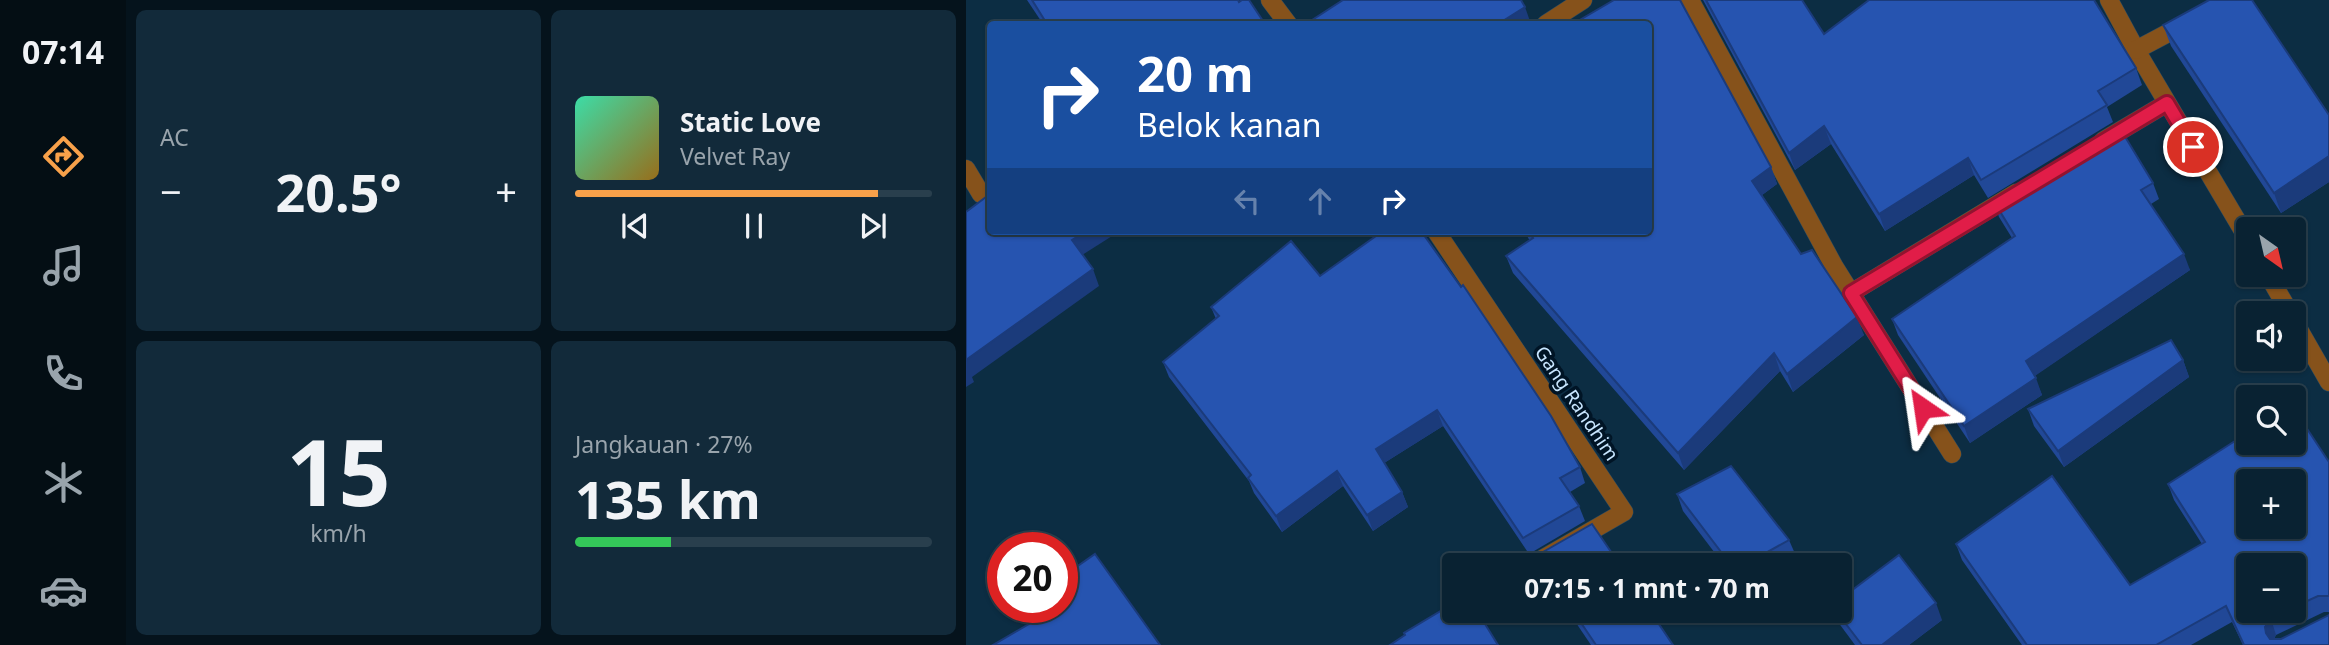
<!DOCTYPE html>
<html lang="id">
<meta charset="utf-8">
<style>
:root{--surface:#092232;--page:#122a3a;--text:#f1f3f6;--muted:#99a4ac;--line:#293f4d;--accent:#f8a14a}
body{margin:0;font-family:"Noto Sans",sans-serif;background:var(--page);color:var(--text);height:100vh;display:flex;flex-direction:column;font-size:26px;white-space:nowrap}
*{box-sizing:border-box;margin:0}
p{font-size:23px;color:var(--muted)}
.icon{flex:none;width:38px;height:38px;fill:none;stroke:currentColor;stroke-width:2;stroke-linecap:round;stroke-linejoin:round}
.map{position:relative;flex:1;overflow:hidden}
.side{display:flex;flex-direction:column;gap:10px;padding:10px;background:#05131c;width:840px}
.side>*{flex:none}
.guide{position:absolute;left:21px;top:21px;width:665px;height:214px;border-radius:7px;box-shadow:0 2px 5px #0004,0 0 0 2px var(--line);background:#1a4fa0;color:#fff;overflow:hidden}
.needle{width:46px;rotate:146deg}
.controls{position:absolute;left:1270px;top:217px;display:grid;gap:14px}
.controls a{display:grid;place-items:center;width:70px;height:70px;border-radius:7px;background:var(--surface);box-shadow:0 2px 5px #0004,0 0 0 2px var(--line);font-size:35px}
.speed{position:absolute;left:21px;top:532px;display:flex;gap:14px;font-size:35px;font-weight:700;text-align:center}
.speed>*{display:grid;place-content:center;width:91px;height:91px;border-radius:50%;background:var(--surface);box-shadow:0 2px 5px #0004,0 0 0 2px var(--line);line-height:1}
.speed .limit{border:10px solid #d22;background:#fff;color:#111}
.pin{position:absolute;display:grid;place-items:center;width:60px;height:60px;color:#fff;margin:-30px;border:4px solid #fff;border-radius:50%;box-shadow:0 2px 7px #0007}
.me{position:absolute;width:77px;margin:-38px;rotate:328deg;stroke-linejoin:round;filter:drop-shadow(0 0 5px #0008)}
.turn{display:flex;align-items:center;gap:24px;height:147px;padding:0 35px;font-size:32px}
.turn .icon{width:91px;height:91px;stroke-width:2.5}
.turn b{display:block;font-size:49px;line-height:60px}
.lanes{display:flex;align-items:center;height:66px;padding:0 35px;background:#0003;justify-content:center;gap:35px;direction:ltr}
.lanes .off{opacity:.35}
.big{font-size:52px;font-weight:700;line-height:1.1}
.side .widget{flex:1;display:flex;flex-direction:column;justify-content:center;gap:10px;min-width:0;padding:0 24px;border-radius:10px;background:var(--page)}
.side .dial{align-items:center;gap:0}
.dial b{font-size:91px;line-height:1}
.song{display:flex;align-items:center;gap:21px}
.cover{width:84px;height:84px;border-radius:10px;background:linear-gradient(135deg,hsl(160 70% 55%),hsl(40 70% 35%))}
.played{height:7px;border-radius:4px;background:linear-gradient(90deg,var(--accent) 85%,var(--line) 85%)}
.keys{display:flex;justify-content:space-around;direction:ltr}
.heat{display:flex;justify-content:space-between;align-items:center;font-size:38px;direction:ltr}
.charge{height:10px;border-radius:5px;background:linear-gradient(90deg,#34c759 27%,var(--line) 0)}
.side .tiles{flex:1;display:grid;gap:10px;grid-template-columns:repeat(2,1fr)}
.trip{position:absolute;left:476px;top:553px;width:410px;height:70px;border-radius:7px;background:var(--surface);box-shadow:0 2px 5px #0004,0 0 0 2px var(--line);font-weight:700;line-height:70px;text-align:center}
main{display:flex;flex:1;min-height:0}
.menu{display:flex;flex-direction:column;width:126px;justify-content:space-around;align-items:center;background:#040e14;color:var(--muted)}
.menu .icon{width:49px;height:49px}
.menu .active{color:var(--accent)}
.menu b{font-size:32px;color:var(--text)}
.map>svg:first-child{display:block}
.lines{fill:none;stroke-linecap:round;stroke-linejoin:round}
.service-casing{stroke:#2a4b61;stroke-width:19}
.minor-casing{stroke:#2a4b61;stroke-width:19}
.service{stroke:#86521b;stroke-width:18}
.minor{stroke:#86521b;stroke-width:18}
.wall{fill:#214897;fill-rule:evenodd}
.shaded-wall{fill:#1b3b7b}
.building{fill:#2654b0;stroke:#1b3b7b;stroke-width:2;fill-rule:evenodd}
.route-casing{stroke:#92132f;stroke-width:18}
.route{stroke:#e11d48;stroke-width:12}
.labels{text-anchor:middle;dominant-baseline:central;stroke-width:7;stroke-linejoin:round;paint-order:stroke}
.street-label{font-size:19px;fill:#c8e6ff;stroke:#001425}
</style>
<main>
<nav class="menu">
<b>07:14</b>
<svg class="icon active" aria-label="directions" viewBox="0 0 24 24"><path d="M12 3l9 9-9 9-9-9zM9 14v-3h6M13 9l2 2-2 2"/></svg>
<svg class="icon" aria-label="music" viewBox="0 0 24 24"><path d="M9 18V5l10-2v13"/><circle cx="6" cy="18" r="3"/><circle cx="16" cy="16" r="3"/></svg>
<svg class="icon" aria-label="phone" viewBox="0 0 24 24"><path d="M5 4h4l2 5-3 2q2 4 5 5l2-3 5 2v4C11 20 4 13 5 4z"/></svg>
<svg class="icon" aria-label="climate" viewBox="0 0 24 24"><path d="M12 3v18M4 7l16 10M4 17L20 7"/></svg>
<svg class="icon" aria-label="car" viewBox="0 0 24 24"><path d="M5 17H2v-5l4-1 3-4h7l3 4 3 1v5h-3M9 17h6M6 11h13"/><circle cx="7" cy="17" r="2"/><circle cx="17" cy="17" r="2"/></svg>
</nav>
<section class="side">
<div class="tiles">
<div class="widget"><p>AC</p>
<div class="heat"><a>−</a><b class="big">20.5°</b><a>+</a></div>
</div>
<div class="widget">
<div class="song"><i class="cover"></i><div><b>Static Love</b><p>Velvet Ray</p></div></div>
<div class="played"></div>
<div class="keys"><svg class="icon" aria-label="previous" viewBox="0 0 24 24"><path d="M18 5L8 12l10 7zM5 5v14"/></svg><svg class="icon" aria-label="pause" viewBox="0 0 24 24"><path d="M8 5v14M16 5v14"/></svg><svg class="icon" aria-label="next" viewBox="0 0 24 24"><path d="M6 5l10 7-10 7zM19 5v14"/></svg></div>
</div>
<div class="widget dial"><b>15</b><p>km/h</p></div>
<div class="widget"><p>Jangkauan · 27%</p><b class="big">135 km</b><div class="charge"></div></div>
</div>
</section>
<div class="map">
<svg width="1363" height="645" viewBox="0 0 1363 645">
<rect width="100%" height="100%" fill="#0c2d43"/>
<g class="lines">
<defs>
<g id="service">
<polyline points="724,0 868,266 986,454"/>
<polyline points="1137,141 1201,103"/>
<polyline points="885,293 1050,193"/>
</g>
<g id="minor">
<polyline points="304,0 322,24"/>
<polyline points="1143,0 1170,50 1283,241"/>
<polyline points="580,24 617,0"/>
<polyline points="1170,50 1219,24"/>
<polyline points="0,169 15,194"/>
<polyline points="470,231 658,512 566,565"/>
<polyline points="1302,275 1324,313"/>
<polyline points="1328,321 1363,382"/>
</g>
</defs>
<use href="#service" class="service-casing"/>
<use href="#minor" class="minor-casing"/>
<use href="#service" class="service"/>
<use href="#minor" class="minor"/>
</g>
<g class="wall">
<polygon points="61,0 272,0 299,24 77,24"/>
<polygon points="737,0 836,0 858,34 1170,68 1176,85 1141,107 1147,122 1022,198 1008,175 919,231 865,144 829,170"/>
<polygon points="1197,25 1363,115 1363,182 1315,213 1205,46"/>
<polygon points="805,167 811,184 796,195 835,254 898,335 827,392 814,371 718,470 547,273 540,256 564,241 558,231 682,231"/>
<polygon points="1187,183 1193,199 1185,204 1224,270 1068,376 1076,395 1004,443 932,335 926,319 1046,238 1033,217 1027,200"/>
<polygon points="354,276 614,467 619,483 604,492 613,506 619,521 563,554 477,426 418,463 436,492 442,507 407,531 377,486 316,532 288,493 283,481 203,377 197,362 250,319 245,307"/>
<polygon points="1217,360 1223,377 1098,467 1068,426 1062,409"/>
<path d="M1363 462V612H1358L1310 635 1308 639 1363 645H1277L1266 622 1225 645H1056L996 560 990 544 1164 585 1236 544 1208 500 1202 484ZM1328 565V611H1283Z"/>
<polygon points="711,494 823,540 830,556 814,565 758,565 717,511"/>
<polygon points="602,611 684,611 707,645 625,645"/>
<polygon points="868,611 873,611 976,620 943,645 889,645 872,622"/>
</g>
<g class="shaded-wall">
<polygon points="559,7 565,24 532,24"/>
<polygon points="858,126 865,144 829,170 823,153"/>
<polygon points="1363,156 1363,182 1315,213 1308,193"/>
<polygon points="1002,158 1008,175 919,231 913,214"/>
<polygon points="805,167 811,184 792,198 786,181"/>
<polygon points="120,231 154,231 113,257 106,240"/>
<polygon points="1218,254 1224,270 1066,378 1060,361"/>
<polygon points="127,269 133,286 6,377 8,382 0,387 0,360"/>
<polygon points="891,317 898,335 827,392 821,374"/>
<polygon points="808,353 814,371 718,470 712,453"/>
<polygon points="1217,360 1223,377 1098,467 1092,451"/>
<polygon points="1070,378 1076,395 1004,443 998,426"/>
<polygon points="471,410 477,426 415,465 410,449"/>
<polygon points="371,471 377,486 316,532 310,516"/>
<polygon points="436,492 442,507 407,531 401,515"/>
<polygon points="970,603 976,620 943,645 916,645"/>
<polygon points="1305,619 1310,635 1305,644 1300,633 1299,627"/>
</g>
<g class="building">
<polygon points="66,0 272,0 273,2 276,0 283,0 299,24 81,24"/>
<polygon points="377,0 555,0 559,7 532,24 340,24"/>
<polygon points="648,0 714,0 805,167 786,181 835,254 846,250 891,317 821,374 808,353 712,453 540,256 567,238 562,231 682,231 682,24 607,24"/>
<polygon points="740,0 836,0 858,34 903,0 1128,0 1170,68 1132,91 1141,105 1015,180 1002,158 913,214 858,126 823,153"/>
<polygon points="1243,0 1286,0 1363,115 1363,156 1308,193 1197,25"/>
<polygon points="1152,125 1187,183 1175,190 1218,254 1060,361 1070,378 998,426 926,319 1049,236 1027,200"/>
<polygon points="24,194 24,231 120,231 106,240 127,269 0,360 0,212"/>
<polygon points="417,231 455,231 495,287 497,285 585,416 614,467 594,478 613,506 557,538 471,410 410,449 436,492 401,515 371,471 310,516 282,478 285,475 197,362 253,316 245,307 325,241 354,276"/>
<polygon points="1205,340 1217,360 1092,451 1062,409"/>
<path d="M1328 409 1363 462V596H1352L1328 607V565H1283V611H1321L1305 619 1299 627 1300 633 1304 639H1315L1363 615V645H1278L1260 606 1190 645H1061L990 544 1086 476 1164 585 1239 542 1202 484 1283 432V443H1328ZM1283 481H1328V527H1283Z"/>
<polygon points="765,466 823,540 778,565 765,565 711,494"/>
<polygon points="626,524 654,565 576,565 570,556"/>
<polygon points="129,554 194,645 27,645 92,607 96,607 96,577"/>
<polygon points="933,555 970,603 916,645 896,645 870,611 873,611 873,600"/>
<polygon points="488,603 488,611 511,611 532,645 424,645 439,635 438,633"/>
<polygon points="607,611 684,611 707,645 630,645"/>
</g>
<g class="lines">
<defs>
<polyline id="route" points="957,408 885,293 1201,103 1227,147"/>
</defs>
<use href="#route" class="route-casing"/>
<use href="#route" class="route"/>
</g>
<g class="labels">
<g class="street-label">
<text transform="translate(611 403) rotate(56)">Gang Randhim</text>
</g>
</g>
</svg>
<div class="controls">
<a><svg class="needle" viewBox="-14 -14 28 28"><path d="M0-13l5 13h-10z" fill="#e53935"/><path d="M0 13l5-13h-10z" fill="#99a4ac"/></svg></a>
<a><svg class="icon" aria-label="sound" viewBox="0 0 24 24"><path d="M4 9h4l5-4v14l-5-4H4zM17 9q2 3 0 6"/></svg></a>
<a><svg class="icon" aria-label="search" viewBox="0 0 24 24"><circle cx="10" cy="10" r="6"/><path d="M15 15l6 6"/></svg></a>
<a>+</a>
<a>−</a>
</div>
<div class="speed"><div class="limit">20</div></div>
<div class="pin" style="left:1227px;top:147px;background:#d93025"><svg class="icon" aria-label="arrive" viewBox="0 0 24 24"><path d="M6 21V4h12l-3 4 3 4H6"/></svg></div>
<svg class="me" style="left:957px;top:408px" viewBox="-20 -20 40 40"><path d="M0-17L14 15 0 8-14 15z" fill="#e11d48" stroke="#fff" stroke-width="4"/></svg>
<div class="trip">07:15 · 1 mnt · 70 m</div>
<div class="guide">
<div class="turn"><svg class="icon" aria-label="right" viewBox="0 0 24 24"><path d="M7 20v-9h11M14 6l5 5-5 5"/></svg><div><b>20 m</b>Belok kanan</div></div>
<div class="lanes"><svg class="icon off" aria-label="left" viewBox="0 0 24 24"><path d="M17 20v-9H6M10 6l-5 5 5 5"/></svg><svg class="icon off" aria-label="ahead" viewBox="0 0 24 24"><path d="M12 20V5M6 11l6-6 6 6"/></svg><svg class="icon" aria-label="right" viewBox="0 0 24 24"><path d="M7 20v-9h11M14 6l5 5-5 5"/></svg></div>
</div>
</div>
</main>
